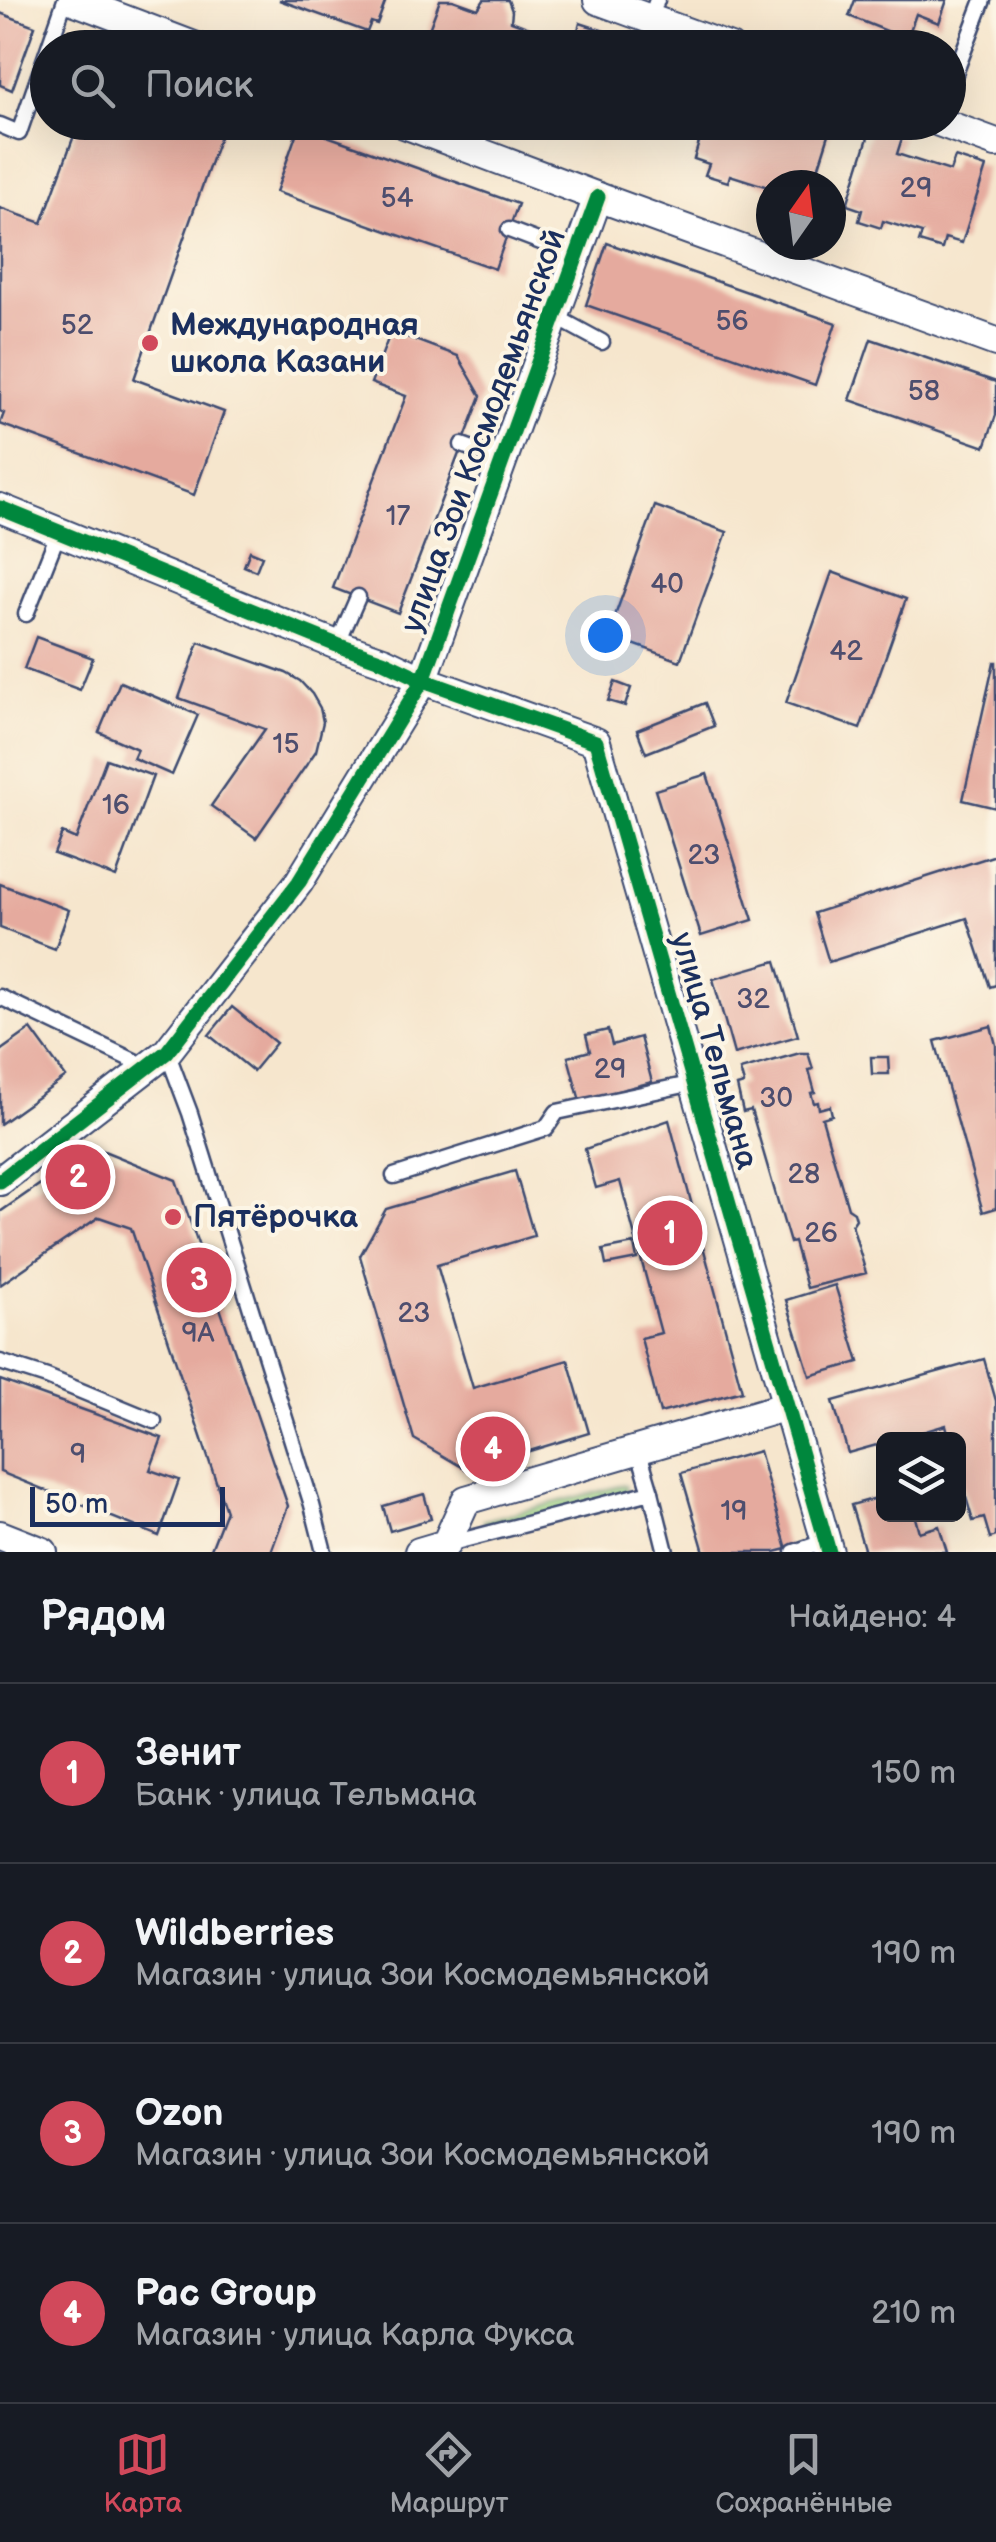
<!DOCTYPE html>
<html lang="ru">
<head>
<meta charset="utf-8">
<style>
  :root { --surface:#171b24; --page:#20242c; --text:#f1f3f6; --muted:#9ea1a6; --line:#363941; --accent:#d1495b }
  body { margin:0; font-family:"Balsamiq Sans",sans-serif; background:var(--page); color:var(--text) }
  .controls { position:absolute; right:30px; bottom:30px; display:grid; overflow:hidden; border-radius:15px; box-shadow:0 10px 40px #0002 }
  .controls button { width:90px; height:90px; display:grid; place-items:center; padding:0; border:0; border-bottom:2px solid var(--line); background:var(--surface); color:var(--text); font:50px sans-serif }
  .compass { position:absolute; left:756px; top:170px; width:90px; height:90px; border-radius:50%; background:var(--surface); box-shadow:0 10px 40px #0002; rotate:14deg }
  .scale { position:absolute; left:30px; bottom:25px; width:195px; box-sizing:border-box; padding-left:10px; border:5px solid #1b2f5e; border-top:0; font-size:28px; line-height:35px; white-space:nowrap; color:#1b2f5e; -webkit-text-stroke:8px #fcf5e5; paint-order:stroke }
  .you { position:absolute; left:605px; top:635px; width:35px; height:35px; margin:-25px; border:8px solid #fff; border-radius:50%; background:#1a73e8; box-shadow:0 0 0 15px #1a73e833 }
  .badge { display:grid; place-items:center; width:65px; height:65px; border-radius:50%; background:var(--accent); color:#fff; font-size:32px; font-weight:700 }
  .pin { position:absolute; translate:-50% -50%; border:5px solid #fff; box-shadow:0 2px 10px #0006 }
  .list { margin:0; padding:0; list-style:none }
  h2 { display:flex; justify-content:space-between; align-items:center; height:130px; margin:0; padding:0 40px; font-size:42px }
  h2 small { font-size:32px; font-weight:400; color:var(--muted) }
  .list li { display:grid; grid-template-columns:65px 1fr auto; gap:30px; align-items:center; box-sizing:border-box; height:180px; padding:0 40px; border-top:2px solid var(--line) }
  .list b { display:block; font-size:38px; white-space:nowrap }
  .list p { margin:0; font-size:32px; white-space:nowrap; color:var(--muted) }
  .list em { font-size:32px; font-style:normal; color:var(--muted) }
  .icon { flex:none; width:55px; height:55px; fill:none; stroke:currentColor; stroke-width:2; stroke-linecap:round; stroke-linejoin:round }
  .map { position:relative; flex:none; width:996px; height:1552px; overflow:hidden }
  .search { position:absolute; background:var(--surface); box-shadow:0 10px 40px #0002; left:30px; right:30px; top:30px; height:110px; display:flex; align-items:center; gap:25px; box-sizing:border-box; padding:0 35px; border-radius:55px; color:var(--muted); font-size:38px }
  .sheet { height:850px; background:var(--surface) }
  nav { display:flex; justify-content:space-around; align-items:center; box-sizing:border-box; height:140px; border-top:2px solid var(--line); background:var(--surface); font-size:28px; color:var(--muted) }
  nav a { display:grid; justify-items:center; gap:5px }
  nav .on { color:var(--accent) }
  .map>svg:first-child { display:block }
  .green { fill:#a8dc8c; stroke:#628675; stroke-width:2.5 }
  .building { fill:#e5aa9e }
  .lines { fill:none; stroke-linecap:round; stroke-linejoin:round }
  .lane-casing { stroke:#3c4a6f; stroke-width:19 }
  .street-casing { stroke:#3c4a6f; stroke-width:32 }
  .lane { stroke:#fff; stroke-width:14 }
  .street { stroke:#fff; stroke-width:28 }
  .cycleway-casing { stroke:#fcf5e5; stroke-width:21 }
  .cycleway { stroke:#00873e; stroke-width:15 }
  .poi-dot { fill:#d1495b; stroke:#fcf5e5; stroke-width:4 }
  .labels { text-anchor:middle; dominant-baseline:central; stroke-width:8; stroke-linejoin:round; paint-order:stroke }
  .number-label { font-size:28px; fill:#4e4e6e }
  .poi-label { font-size:32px; font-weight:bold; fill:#1b2f5e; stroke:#fcf5e5; text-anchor:start }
  .street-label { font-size:32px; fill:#1b2f5e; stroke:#fcf5e5 }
</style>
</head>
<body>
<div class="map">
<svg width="996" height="1552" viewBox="0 0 996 1552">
  <rect width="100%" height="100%" fill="#fcf5e5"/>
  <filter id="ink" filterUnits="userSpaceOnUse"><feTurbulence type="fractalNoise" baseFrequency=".01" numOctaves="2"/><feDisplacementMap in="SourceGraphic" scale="20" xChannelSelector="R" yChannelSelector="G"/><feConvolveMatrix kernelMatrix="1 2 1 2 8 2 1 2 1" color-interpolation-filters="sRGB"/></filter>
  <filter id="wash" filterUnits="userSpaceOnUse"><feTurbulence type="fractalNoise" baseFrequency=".0048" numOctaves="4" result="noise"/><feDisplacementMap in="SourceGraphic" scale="40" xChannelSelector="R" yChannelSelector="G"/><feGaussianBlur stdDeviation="2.25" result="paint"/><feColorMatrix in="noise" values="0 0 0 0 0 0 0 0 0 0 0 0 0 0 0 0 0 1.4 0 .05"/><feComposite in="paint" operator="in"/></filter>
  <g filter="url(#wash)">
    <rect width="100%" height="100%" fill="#f6e6cd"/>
    <!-- green -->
    <path class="green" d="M 625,1485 L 628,1494 L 487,1530 L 484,1521 Z"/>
    <g id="blocks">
      <!-- building -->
      <g class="building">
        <path d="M 279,0 L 386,0 L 377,24 L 371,22 L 367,32 Z"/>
        <path d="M 440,0 L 453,0 L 478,9 L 484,0 L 508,0 L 512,11 L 511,21 L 548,35 L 543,48 L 422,48 Z"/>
        <path d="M 855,0 L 947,0 L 939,23 L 916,14 L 907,39 L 849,16 Z"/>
        <path d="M 0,13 L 35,26 L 12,90 L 0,85 Z"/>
        <path d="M 580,23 L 611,33 L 606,48 L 573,48 Z"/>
        <path d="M 79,122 L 225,122 L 134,379 L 224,412 L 194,495 L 0,424 L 4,413 L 0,411 L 0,208 L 42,223 Z"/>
        <path d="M 632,122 L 676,122 L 673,131 L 656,126 L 653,137 L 630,130 Z"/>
        <path d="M 705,122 L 758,122 L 794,134 L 797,122 L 813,122 L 831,128 L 813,185 L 771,185 L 771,198 L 766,196 L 768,187 L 730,175 L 728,182 L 705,175 L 709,164 L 694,159 Z"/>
        <path d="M 299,126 L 518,204 L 495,269 L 276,192 Z"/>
        <path d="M 871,128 L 902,138 L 897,154 L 950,171 L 955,157 L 986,167 L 962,243 L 945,238 L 942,249 L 919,242 L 922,233 L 883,221 L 881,228 L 859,221 L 862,210 L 847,205 Z"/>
        <path d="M 607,243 L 836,323 L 815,385 L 586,305 Z"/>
        <path d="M 391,331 L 458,356 L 481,396 L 398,613 L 333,588 L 406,396 L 371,383 Z"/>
        <path d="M 871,339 L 996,382 L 996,415 L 985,447 L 850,400 Z"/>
        <path d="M 655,506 L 727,532 L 680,661 L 608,635 Z"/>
        <path d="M 250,551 L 262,556 L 256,571 L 244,566 Z"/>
        <path d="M 832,572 L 906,599 L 860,729 L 786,703 Z"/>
        <path d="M 36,637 L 93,658 L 80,690 L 24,669 Z"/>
        <path d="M 199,642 L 286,673 L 300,681 L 312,694 L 320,708 L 323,722 L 316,751 L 256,838 L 211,806 L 265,729 L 179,698 Z"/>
        <path d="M 994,662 L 996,662 L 996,808 L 963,800 Z"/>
        <path d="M 120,682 L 198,715 L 172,775 L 133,758 L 137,749 L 99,732 Z"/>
        <path d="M 615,682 L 631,688 L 625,706 L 608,701 Z"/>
        <path d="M 705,703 L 714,726 L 646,753 L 637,730 Z"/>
        <path d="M 106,759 L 153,776 L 116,877 L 54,854 L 62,833 L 76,839 Z"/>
        <path d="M 707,774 L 753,920 L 701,936 L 655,790 Z"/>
        <path d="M 996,855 L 996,985 L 990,987 L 967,918 L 829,962 L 814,913 Z"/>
        <path d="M 0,884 L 69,910 L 55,949 L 0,928 Z"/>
        <path d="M 776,961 L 798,1036 L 734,1054 L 713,979 Z"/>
        <path d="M 232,1007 L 276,1043 L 253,1071 L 209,1035 Z"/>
        <path d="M 991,1026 L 996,1045 L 996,1208 L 983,1212 L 935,1041 Z"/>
        <path d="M 31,1029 L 66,1077 L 0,1124 L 0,1051 Z"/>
        <path d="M 608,1030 L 612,1045 L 640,1037 L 652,1082 L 580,1101 L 568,1057 L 590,1051 L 586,1035 Z"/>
        <path d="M 800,1053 L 808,1053 L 813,1069 L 809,1070 L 815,1092 L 811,1093 L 814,1103 L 818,1102 L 819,1109 L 830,1106 L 832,1115 L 822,1118 L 848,1208 L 854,1212 L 856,1219 L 852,1225 L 866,1273 L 807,1288 L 794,1242 L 790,1243 L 751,1110 L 743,1112 L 737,1086 L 744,1084 L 740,1070 Z"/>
        <path d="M 871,1057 L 888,1057 L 889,1074 L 872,1074 Z"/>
        <path d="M 669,1120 L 742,1391 L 660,1413 L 641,1338 L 661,1333 L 620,1181 L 596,1188 L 585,1149 Z"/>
        <path d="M 94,1147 L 176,1180 L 288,1506 L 271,1552 L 210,1552 L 226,1511 L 131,1228 L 99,1217 L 0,1285 L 0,1212 Z"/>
        <path d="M 515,1171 L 534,1236 L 437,1265 L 473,1388 L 568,1360 L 589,1433 L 467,1470 L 414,1439 L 360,1256 L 386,1209 Z"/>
        <path d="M 634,1244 L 637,1259 L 606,1265 L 603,1250 Z"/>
        <path d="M 835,1285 L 859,1362 L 810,1376 L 786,1300 Z"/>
        <path d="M 984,1359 L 996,1401 L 996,1536 L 990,1538 L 984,1518 L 973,1521 L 958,1470 L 958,1440 L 950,1440 L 946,1425 L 895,1440 L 884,1440 L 884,1443 L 848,1453 L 833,1401 Z"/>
        <path d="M 0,1380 L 162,1438 L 150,1470 L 179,1480 L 159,1536 L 0,1472 Z"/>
        <path d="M 759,1451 L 787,1549 L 775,1552 L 704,1552 L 681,1473 Z"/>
        <path d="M 424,1494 L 431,1519 L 390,1531 L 383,1506 Z"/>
        <path d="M 884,1496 L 884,1514 L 914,1514 L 919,1532 L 939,1526 L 947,1552 L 865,1552 L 851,1505 Z"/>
      </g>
    </g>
  </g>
  <g filter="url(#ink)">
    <use href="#blocks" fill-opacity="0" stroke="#3c4a6f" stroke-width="2.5"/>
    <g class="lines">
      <defs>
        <g id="lane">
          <path d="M 650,19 L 657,0"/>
          <path d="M 948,92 L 983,0"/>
          <path d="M 0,125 L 19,133 L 65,0"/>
          <path d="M 509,230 L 577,256"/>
          <path d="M 554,316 L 602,342"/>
          <path d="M 462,445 L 503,460"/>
          <path d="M 26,614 L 59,531"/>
          <path d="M 337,645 L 358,597"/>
          <path d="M 0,997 L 147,1067"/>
          <path d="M 167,1052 L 190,1113 L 312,1505 L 324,1552"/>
          <path d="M 394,1176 L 546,1128 L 557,1112 L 694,1083"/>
          <path d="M 0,1362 L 47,1377 L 154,1421"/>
          <path d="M 651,1492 L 666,1552"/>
          <path d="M 448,1544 L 651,1492 L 638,1449"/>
          <path d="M 794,1552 L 826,1541"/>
        </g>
        <g id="street">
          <path d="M 73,0 L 199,48"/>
          <path d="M 598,0 L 730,48"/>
          <path d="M 399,122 L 598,197 L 996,342"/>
          <path d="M 939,122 L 996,143"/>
          <path d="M 0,508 L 337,645 L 383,661 L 423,680 L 596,742 L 829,1552"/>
          <path d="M 0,1181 L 167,1052 L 299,882 L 423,680 L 598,197"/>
          <path d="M 0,1535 L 43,1552"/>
          <path d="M 419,1552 L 446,1544 L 466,1500 L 787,1406"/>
        </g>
      </defs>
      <!-- lane casing -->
      <use href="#lane" class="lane-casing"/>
      <!-- street casing -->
      <use href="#street" class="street-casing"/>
      <!-- lane -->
      <use href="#lane" class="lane"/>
      <!-- street -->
      <use href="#street" class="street"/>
      <defs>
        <g id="cycleway">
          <path d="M 0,508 L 337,645 L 383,661 L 423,680 L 596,742 L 829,1552"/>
          <path d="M 0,1181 L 167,1052 L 299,882 L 423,680 L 598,197"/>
        </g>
      </defs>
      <!-- cycleway casing -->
      <use href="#cycleway" class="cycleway-casing"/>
      <!-- cycleway -->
      <use href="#cycleway" class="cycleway"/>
    </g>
  </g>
  <!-- markers -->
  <g class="poi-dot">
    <circle cx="150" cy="343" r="10"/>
    <circle cx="173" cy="1217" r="10"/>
  </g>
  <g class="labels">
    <!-- number labels -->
    <g class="number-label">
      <text x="916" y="188">29</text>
      <text x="397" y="198">54</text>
      <text x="732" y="321">56</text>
      <text x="77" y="325">52</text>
      <text x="924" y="391">58</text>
      <text x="398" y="516">17</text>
      <text x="667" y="584">40</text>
      <text x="846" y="651">42</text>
      <text x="286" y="744">15</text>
      <text x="116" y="805">16</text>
      <text x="704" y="855">23</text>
      <text x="753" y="999">32</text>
      <text x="610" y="1069">29</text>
      <text x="776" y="1098">30</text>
      <text x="804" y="1174">28</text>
      <text x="821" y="1233">26</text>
      <text x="414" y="1313">23</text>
      <text x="198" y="1333">9А</text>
      <text x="78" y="1454">9</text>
      <text x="734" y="1511">19</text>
    </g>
    <!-- poi labels -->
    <g class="poi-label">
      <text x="170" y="325">Международная<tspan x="170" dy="37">школа Казани</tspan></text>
      <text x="193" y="1217">Пятёрочка</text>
    </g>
    <!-- street labels -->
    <g class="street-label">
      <text transform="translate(484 431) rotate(-70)">улица Зои Космодемьянской</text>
      <text transform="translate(714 1051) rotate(74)">улица Тельмана</text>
    </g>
  </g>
</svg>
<div class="controls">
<button><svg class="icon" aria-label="layers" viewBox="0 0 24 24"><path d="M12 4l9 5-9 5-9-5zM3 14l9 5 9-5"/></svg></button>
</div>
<svg class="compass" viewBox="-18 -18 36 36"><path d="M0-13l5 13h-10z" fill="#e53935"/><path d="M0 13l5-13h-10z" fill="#9ea1a6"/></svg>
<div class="scale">50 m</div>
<div class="you"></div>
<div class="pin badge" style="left:670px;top:1233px">1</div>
<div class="pin badge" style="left:78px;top:1177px">2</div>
<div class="pin badge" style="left:199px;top:1280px">3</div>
<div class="pin badge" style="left:493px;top:1449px">4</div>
<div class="search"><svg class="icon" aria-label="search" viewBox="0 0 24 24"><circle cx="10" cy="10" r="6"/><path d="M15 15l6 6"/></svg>Поиск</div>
</div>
<section class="sheet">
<h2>Рядом<small>Найдено: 4</small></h2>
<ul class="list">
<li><span class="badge">1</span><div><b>Зенит</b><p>Банк · улица Тельмана</p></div><em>150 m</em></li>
<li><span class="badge">2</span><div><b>Wildberries</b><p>Магазин · улица Зои Космодемьянской</p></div><em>190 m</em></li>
<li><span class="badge">3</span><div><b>Ozon</b><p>Магазин · улица Зои Космодемьянской</p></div><em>190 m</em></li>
<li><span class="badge">4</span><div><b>Pac Group</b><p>Магазин · улица Карла Фукса</p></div><em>210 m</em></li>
</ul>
</section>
<nav>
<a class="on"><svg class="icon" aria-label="map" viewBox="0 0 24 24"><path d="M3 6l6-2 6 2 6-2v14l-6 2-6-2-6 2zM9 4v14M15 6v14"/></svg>Карта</a>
<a><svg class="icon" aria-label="directions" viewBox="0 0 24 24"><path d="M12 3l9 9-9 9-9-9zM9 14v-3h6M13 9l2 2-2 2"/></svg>Маршрут</a>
<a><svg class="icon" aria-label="saved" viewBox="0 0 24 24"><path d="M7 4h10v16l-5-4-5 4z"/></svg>Сохранённые</a>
</nav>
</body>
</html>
